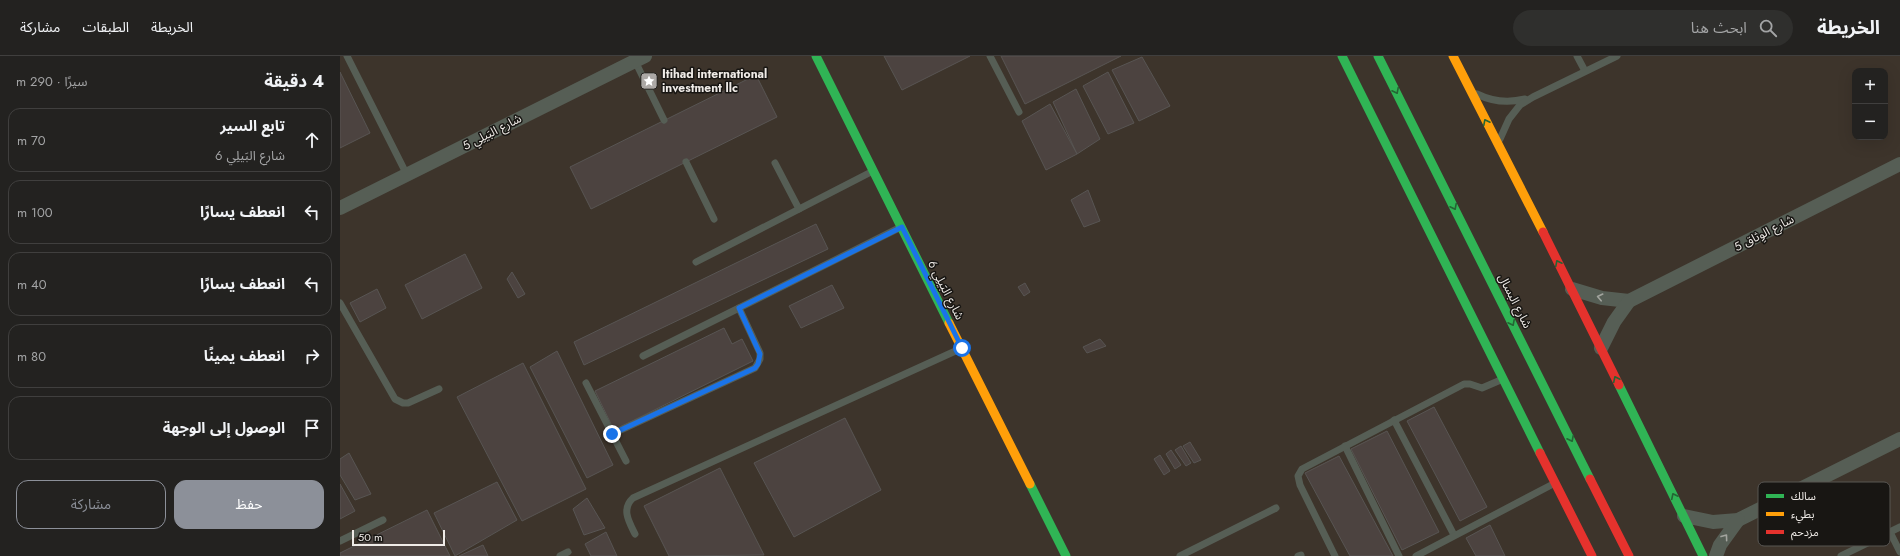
<!DOCTYPE html>
<html lang="ar">
<head>
<meta charset="utf-8">
<style>
  :root { --surface:#232220; --page:#2f2f2d; --text:#f1f3f6; --muted:#a3a4a5; --line:#403f3e; --accent:#8c9099 }
  body { margin:0; font-family:Jost,"Noto Sans Arabic",sans-serif; background:var(--page); color:var(--text); direction:rtl }
  .controls { position:absolute; right:12px; top:12px; display:grid; overflow:hidden; border-radius:8px; box-shadow:0 4px 16px #0002 }
  .controls button { width:36px; height:36px; display:grid; place-items:center; padding:0; border:0; border-bottom:1px solid var(--line); background:var(--surface); color:var(--text); font:20px sans-serif }
  .scale { position:absolute; left:12px; bottom:10px; width:93px; box-sizing:border-box; padding-left:4px; border:2px solid #efebe7; border-top:0; font-size:11px; line-height:14px; white-space:nowrap; color:#efebe7; -webkit-text-stroke:3px #181613; paint-order:stroke }
  .stop { position:absolute; width:12px; height:12px; margin:-9px; border:3px solid #1a73e8; border-radius:50%; background:#fff }
  .stop.end { background:#1a73e8; border-color:#fff; box-shadow:0 1px 4px #0008 }
  .list { margin:0; padding:0; list-style:none }
  h2 { display:flex; justify-content:space-between; align-items:center; height:52px; margin:0; padding:0 16px; font-size:17px }
  h2 small { font-size:13px; font-weight:400; color:var(--muted) }
  .list li { display:grid; grid-template-columns:26px 1fr auto; gap:12px; align-items:center; box-sizing:border-box; height:64px; margin:0 8px 8px; padding:0 8px; border:1px solid var(--line); border-radius:12px }
  .list b { display:block; font-size:15px; white-space:nowrap }
  .list p { margin:0; font-size:13px; white-space:nowrap; color:var(--muted) }
  .list em { font-size:13px; font-style:normal; color:var(--muted) }
  .actions { display:flex; gap:8px; padding:12px 16px }
  .actions a { flex:1; padding:9px 0; border:1px solid var(--accent); border-radius:12px; text-align:center; font-size:14px; color:var(--accent) }
  .actions .main { background:var(--accent); color:#fff }
  .icon { flex:none; width:22px; height:22px; fill:none; stroke:currentColor; stroke-width:2; stroke-linecap:round; stroke-linejoin:round }
  .map { position:relative; flex:none; width:1560px; height:500px; overflow:hidden; direction:ltr }
  header { display:flex; align-items:center; gap:24px; box-sizing:border-box; height:56px; padding:0 20px; background:var(--surface); border-bottom:1px solid var(--line) }
  header strong { font-size:19px }
  nav { display:flex; gap:22px; margin-inline-start:auto; font-size:14px }
  .search { width:280px; height:36px; background:var(--page); display:flex; align-items:center; gap:10px; box-sizing:border-box; padding:0 14px; border-radius:22px; color:var(--muted); font-size:15px }
  main { display:flex }
  aside { flex:1; background:var(--surface) }
  .map>svg:first-child { display:block }
  .built { fill:#3d342b; fill-rule:evenodd }
  .building { fill:#4c4340; stroke:#585553 }
  .lines { fill:none; stroke-linecap:round; stroke-linejoin:round }
  .lane { stroke:#565e55; stroke-width:7 }
  .street { stroke:#565e55; stroke-width:14 }
  .fast { stroke:#30b455; stroke-width:9 }
  .slow { stroke:#ff9f0a; stroke-width:9 }
  .jam { stroke:#e5322d; stroke-width:9 }
  .oneway { stroke:#246534 }
  .oneway2 { stroke:#a2a49e }
  .route { stroke:#1a73e8; stroke-width:5 }
  .labels { text-anchor:middle; dominant-baseline:central; stroke-width:3; stroke-linejoin:round; paint-order:stroke }
  .poi-label { font-size:12px; font-weight:bold; fill:#efebe7; stroke:#181613; text-anchor:start }
  .street-label { font-size:12px; fill:#efebe7; stroke:#181613 }
  .key { fill:#181613; stroke:#585653; stroke-width:1 }
  .key-label { font-size:11px; fill:#efebe7 }
</style>
</head>
<body>
<header>
<strong>الخريطة</strong>
<div class="search"><svg class="icon" aria-label="search" viewBox="0 0 24 24"><circle cx="10" cy="10" r="6"/><path d="M15 15l6 6"/></svg>ابحث هنا</div>
<nav><a>الخريطة</a><a>الطبقات</a><a>مشاركة</a></nav>
</header>
<main>
<div class="map">
<svg width="1560" height="500" viewBox="0 0 1560 500">
  <rect width="100%" height="100%" fill="#2f2d2a"/>
  <!-- built -->
  <path class="built" d="M 0,0 L 1560,0 L 1560,500 L 0,500 ZM 1515,15 L 1545,15 L 1545,81 L 1515,81 Z"/>
  <!-- building -->
  <g class="building">
    <path d="M 544,0 L 630,0 L 562,34 Z"/>
    <path d="M 661,0 L 781,0 L 685,48 Z"/>
    <path d="M 802,1 L 830,50 L 799,65 L 772,14 Z"/>
    <path d="M 0,16 L 30,77 L 0,92 Z"/>
    <path d="M 768,16 L 794,67 L 768,78 L 743,30 Z"/>
    <path d="M 416,19 L 437,61 L 251,153 L 230,111 Z"/>
    <path d="M 736,33 L 760,83 L 737,98 L 713,46 Z"/>
    <path d="M 710,48 L 737,98 L 706,114 L 682,65 Z"/>
    <path d="M 748,134 L 760,165 L 744,171 L 731,144 Z"/>
    <path d="M 476,168 L 488,193 L 244,309 L 234,286 Z"/>
    <path d="M 125,198 L 142,232 L 82,263 L 65,229 Z"/>
    <path d="M 172,216 L 185,238 L 178,242 L 167,223 Z"/>
    <path d="M 685,227 L 690,236 L 684,240 L 678,231 Z"/>
    <path d="M 492,229 L 504,252 L 461,272 L 449,250 Z"/>
    <path d="M 37,233 L 46,252 L 20,266 L 10,247 Z"/>
    <path d="M 384,272 L 392,288 L 402,283 L 413,305 L 274,374 L 255,335 Z"/>
    <path d="M 760,283 L 766,290 L 747,297 L 743,291 Z"/>
    <path d="M 217,295 L 273,409 L 247,422 L 190,311 Z"/>
    <path d="M 183,307 L 246,433 L 182,465 L 117,341 Z"/>
    <path d="M 1094,351 L 1147,451 L 1120,465 L 1067,365 Z"/>
    <path d="M 505,362 L 541,434 L 454,481 L 414,407 Z"/>
    <path d="M 1047,375 L 1099,476 L 1062,494 L 1011,393 Z"/>
    <path d="M 850,386 L 861,404 L 854,407 L 843,390 Z"/>
    <path d="M 841,390 L 851,407 L 846,410 L 835,394 Z"/>
    <path d="M 831,394 L 841,409 L 835,413 L 826,398 Z"/>
    <path d="M 9,397 L 31,438 L 15,444 L 0,419 L 0,403 Z"/>
    <path d="M 820,399 L 830,415 L 824,419 L 814,403 Z"/>
    <path d="M 999,400 L 1053,500 L 1010,500 L 965,417 Z"/>
    <path d="M 380,412 L 424,499 L 329,500 L 304,450 Z"/>
    <path d="M 157,426 L 177,464 L 115,500 L 94,457 Z"/>
    <path d="M 0,428 L 15,455 L 0,463 Z"/>
    <path d="M 247,442 L 265,472 L 244,479 L 233,453 Z"/>
    <path d="M 87,454 L 110,500 L 0,500 L 0,497 Z"/>
    <path d="M 1150,469 L 1165,500 L 1136,500 L 1126,482 Z"/>
    <path d="M 266,476 L 277,500 L 251,500 L 245,488 Z"/>
    <path d="M 143,489 L 148,500 L 119,500 Z"/>
  </g>
  <g class="lines">
    <!-- lane -->
    <g class="lane">
      <path d="M 7,0 L 67,119"/>
      <path d="M 650,0 L 679,56"/>
      <path d="M 1237,0 L 1245,15"/>
      <path d="M 295,5 L 324,64"/>
      <path d="M 1137,38 C 1153,46 1169,47 1185,43"/>
      <path d="M 1160,83 L 1169,63 L 1180,49 L 1193,41 L 1277,0"/>
      <path d="M 346,106 L 374,163"/>
      <path d="M 435,107 L 459,153"/>
      <path d="M 356,206 L 533,115"/>
      <path d="M 0,247 L 55,343 L 63,347 L 68,347 L 99,333"/>
      <path d="M 303,300 L 561,171"/>
      <path d="M 246,327 L 286,405"/>
      <path d="M 1054,364 L 1114,479"/>
      <path d="M 272,378 L 415,312 L 420,303 L 420,297 L 399,252"/>
      <path d="M 1005,390 L 1059,500"/>
      <path d="M 1550,476 L 1560,496"/>
      <path d="M 295,478 C 289,466 281,453 293,442 L 622,292"/>
      <path d="M 0,485 L 43,464"/>
      <path d="M 220,500 L 228,496"/>
      <path d="M 840,500 L 936,452"/>
      <path d="M 958,500 L 961,499"/>
      <path d="M 995,500 L 960,429 L 958,420 L 962,413 L 1124,328 L 1130,328 L 1142,332 L 1163,323"/>
      <path d="M 1076,500 L 1215,427"/>
      <path d="M 1501,500 L 1560,471"/>
    </g>
    <!-- street -->
    <g class="street">
      <path d="M 0,152 L 305,0"/>
      <path d="M 1232,233 L 1262,242 L 1289,245"/>
      <path d="M 1261,292 L 1274,266 L 1289,245 L 1560,108"/>
      <path d="M 1344,460 L 1373,466 L 1398,464 L 1560,383"/>
      <path d="M 1376,500 L 1380,489 L 1398,464"/>
    </g>
    <!-- fast -->
    <g class="fast">
      <path d="M 476,0 L 609,267"/>
      <path d="M 1002,0 L 1200,397"/>
      <path d="M 1038,0 L 1250,423"/>
      <path d="M 1279,329 L 1363,500"/>
      <path d="M 690,428 L 726,500"/>
    </g>
    <!-- slow -->
    <g class="slow">
      <path d="M 1113,0 L 1203,176"/>
      <path d="M 609,267 L 690,428"/>
    </g>
    <!-- jam -->
    <g class="jam">
      <path d="M 1203,176 L 1279,329"/>
      <path d="M 1200,397 L 1252,500"/>
      <path d="M 1250,423 L 1289,500"/>
    </g>
  </g>
  <!-- one-way arrows -->
  <defs><path id="oneway-chevron" d="M-2-3.5L2.5 0L-2 3.5" fill="none" stroke-width="1.6" stroke-linecap="round" stroke-linejoin="round"/></defs>
  <g class="oneway">
    <use href="#oneway-chevron" transform="translate(1056 35) rotate(63)"/>
    <use href="#oneway-chevron" transform="translate(1146 66) rotate(-117)"/>
    <use href="#oneway-chevron" transform="translate(1114 151) rotate(63)"/>
    <use href="#oneway-chevron" transform="translate(1218 207) rotate(-117)"/>
    <use href="#oneway-chevron" transform="translate(1172 267) rotate(63)"/>
    <use href="#oneway-chevron" transform="translate(1276 323) rotate(-116)"/>
    <use href="#oneway-chevron" transform="translate(1231 383) rotate(63)"/>
    <use href="#oneway-chevron" transform="translate(1334 440) rotate(-116)"/>
  </g>
  <g class="oneway2">
    <use href="#oneway-chevron" transform="translate(1260 241) rotate(-167)"/>
    <use href="#oneway-chevron" transform="translate(1385 481) rotate(-54)"/>
  </g>
  <g class="lines">
    <!-- route -->
    <path class="route" d="M 272,378 L 415,312 L 418,308 L 420,298 L 399,252 L 562,171 L 622,292"/>
  </g>
  <!-- icons -->
  <defs>
    <symbol id="sight-square" viewBox="-11 -11 22 22"><rect x="-9" y="-9" width="18" height="18" rx="4" fill="#aca8a5" stroke="#181613"/><path d="M0-6L1.8-2.2L6-1.7L2.9 1.2L3.7 5.4L0 3.3L-3.7 5.4L-2.9 1.2L-6-1.7L-1.8-2.2Z" fill="#fff"/></symbol>
  </defs>
  <g fill-rule="evenodd">
    <use href="#sight-square" x="299" y="15" width="20" height="20"/>
  </g>
  <g class="labels">
    <!-- poi labels -->
    <g class="poi-label">
      <text x="322" y="18">Itihad international<tspan x="322" dy="14">investment llc</tspan></text>
    </g>
    <!-- street labels -->
    <g class="street-label">
      <text transform="translate(152 76) rotate(-27)">شارع البَيلِي 5</text>
      <text transform="translate(1424 177) rotate(-27)">شارع الوِثاق 5</text>
      <text transform="translate(606 234) rotate(63)">شارع البَيلِي 6</text>
      <text transform="translate(1175 245) rotate(63)">شارع البسال</text>
    </g>
  </g>
  <!-- legend -->
  <rect x="1418" y="426" width="132" height="64" rx="6" class="key"/>
  <rect x="1426" y="438" width="18" height="4" fill="#30b455"/>
  <rect x="1426" y="456" width="18" height="4" fill="#ff9f0a"/>
  <rect x="1426" y="474" width="18" height="4" fill="#e5322d"/>
  <g class="key-label">
    <text x="1451" y="444">سالك</text>
    <text x="1451" y="462">بطيء</text>
    <text x="1451" y="480">مزدحم</text>
  </g>
</svg>
<div class="controls">
<button>+</button>
<button>−</button>
</div>
<div class="scale">50 m</div>
<div class="stop" style="left:622px;top:292px"></div>
<div class="stop end" style="left:272px;top:378px"></div>
</div>
<aside>
<h2>4 دقيقة<small>سيرًا · 290 m</small></h2>
<ul class="list">
<li><svg class="icon" aria-label="ahead" viewBox="0 0 24 24"><path d="M12 20V5M6 11l6-6 6 6"/></svg><div><b>تابع السير</b><p>شارع البَيلِي 6</p></div><em>70 m</em></li>
<li><svg class="icon" aria-label="left" viewBox="0 0 24 24"><path d="M17 20v-9H6M10 6l-5 5 5 5"/></svg><div><b>انعطف يسارًا</b></div><em>100 m</em></li>
<li><svg class="icon" aria-label="left" viewBox="0 0 24 24"><path d="M17 20v-9H6M10 6l-5 5 5 5"/></svg><div><b>انعطف يسارًا</b></div><em>40 m</em></li>
<li><svg class="icon" aria-label="right" viewBox="0 0 24 24"><path d="M7 20v-9h11M14 6l5 5-5 5"/></svg><div><b>انعطف يمينًا</b></div><em>80 m</em></li>
<li><svg class="icon" aria-label="arrive" viewBox="0 0 24 24"><path d="M6 21V4h12l-3 4 3 4H6"/></svg><div><b>الوصول إلى الوجهة</b></div></li>
</ul>
<div class="actions"><a class="main">حفظ</a><a>مشاركة</a></div>
</aside>
</main>
</body>
</html>
